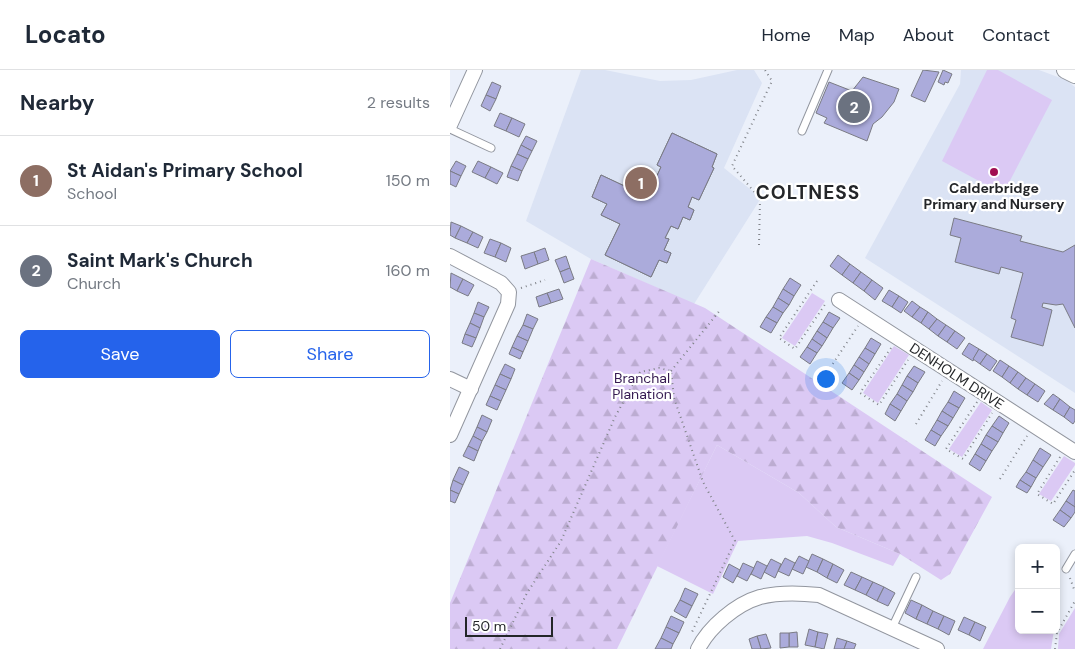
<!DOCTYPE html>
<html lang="en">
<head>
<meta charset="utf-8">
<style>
  :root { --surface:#fff; --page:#f6f6f7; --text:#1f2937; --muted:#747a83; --line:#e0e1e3; --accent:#2563eb }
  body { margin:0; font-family:"DM Sans",sans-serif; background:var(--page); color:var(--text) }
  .controls { position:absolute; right:15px; bottom:15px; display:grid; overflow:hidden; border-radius:8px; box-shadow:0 2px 8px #0003 }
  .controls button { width:45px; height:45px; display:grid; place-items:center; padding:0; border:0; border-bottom:1px solid var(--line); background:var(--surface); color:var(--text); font:25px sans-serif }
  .scale { position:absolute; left:15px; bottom:12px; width:88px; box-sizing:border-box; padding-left:5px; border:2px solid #242629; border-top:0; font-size:14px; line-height:18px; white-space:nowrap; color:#242629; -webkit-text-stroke:4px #fff; paint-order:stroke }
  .you { position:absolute; left:375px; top:308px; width:18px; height:18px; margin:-12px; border:4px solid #fff; border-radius:50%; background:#1a73e8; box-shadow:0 0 0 8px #1a73e833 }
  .badge { display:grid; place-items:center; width:32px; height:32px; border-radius:50%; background:var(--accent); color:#fff; font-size:16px; font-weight:700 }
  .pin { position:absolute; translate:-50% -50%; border:2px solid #fff; box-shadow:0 1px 5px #0006 }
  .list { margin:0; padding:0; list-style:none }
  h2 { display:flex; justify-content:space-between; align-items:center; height:65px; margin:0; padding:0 20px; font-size:21px }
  h2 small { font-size:16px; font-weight:400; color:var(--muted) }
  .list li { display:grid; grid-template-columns:32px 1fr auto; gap:15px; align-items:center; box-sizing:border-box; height:90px; padding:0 20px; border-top:1px solid var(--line) }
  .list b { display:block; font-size:19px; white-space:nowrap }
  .list p { margin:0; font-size:16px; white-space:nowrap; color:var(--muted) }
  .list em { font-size:16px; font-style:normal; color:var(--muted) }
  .actions { display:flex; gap:10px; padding:15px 20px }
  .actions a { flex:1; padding:11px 0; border:1px solid var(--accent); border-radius:8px; text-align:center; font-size:18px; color:var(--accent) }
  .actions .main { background:var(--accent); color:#fff }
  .map { position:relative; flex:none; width:625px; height:579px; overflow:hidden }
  header { display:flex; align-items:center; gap:30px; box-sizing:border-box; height:70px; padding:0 25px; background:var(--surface); border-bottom:1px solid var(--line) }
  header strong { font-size:24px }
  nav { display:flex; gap:28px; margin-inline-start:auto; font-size:18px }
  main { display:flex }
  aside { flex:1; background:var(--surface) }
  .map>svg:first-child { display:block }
  .built { fill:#dbe3f4 }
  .grass { fill:#dbc9f4 }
  .forest { fill:url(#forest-firs) }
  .building { fill:#ababdb; stroke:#7a7b84; fill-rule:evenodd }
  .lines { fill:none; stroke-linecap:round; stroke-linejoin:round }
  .service-casing { stroke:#92969f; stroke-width:9 }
  .minor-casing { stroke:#92969f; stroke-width:16 }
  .tertiary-casing { stroke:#92969f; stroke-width:18 }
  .path { stroke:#81848a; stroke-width:2; stroke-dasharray:1 4; stroke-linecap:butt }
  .service { stroke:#fff; stroke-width:7 }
  .minor { stroke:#fff; stroke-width:14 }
  .tertiary { stroke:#fff; stroke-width:16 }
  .poi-dot { fill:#a10e52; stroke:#fff; stroke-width:2 }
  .labels { text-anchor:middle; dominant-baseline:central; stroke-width:4.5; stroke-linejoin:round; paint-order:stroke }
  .poi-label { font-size:14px; font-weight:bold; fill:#242629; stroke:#fff }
  .street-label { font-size:14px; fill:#242629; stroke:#fff }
  .park-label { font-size:14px; fill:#351a51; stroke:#fff }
  .district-label { font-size:19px; font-weight:bold; letter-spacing:1px; fill:#242629; stroke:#fff }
</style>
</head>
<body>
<header>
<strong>Locato</strong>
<nav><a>Home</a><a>Map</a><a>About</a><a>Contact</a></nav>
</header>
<main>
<aside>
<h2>Nearby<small>2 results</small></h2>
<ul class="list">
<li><span class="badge" style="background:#8d6e63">1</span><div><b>St Aidan's Primary School</b><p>School</p></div><em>150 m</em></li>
<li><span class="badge" style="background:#6b7280">2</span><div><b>Saint Mark's Church</b><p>Church</p></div><em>160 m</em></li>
</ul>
<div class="actions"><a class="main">Save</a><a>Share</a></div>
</aside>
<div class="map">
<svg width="625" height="579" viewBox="0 0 625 579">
  <defs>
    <pattern id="forest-firs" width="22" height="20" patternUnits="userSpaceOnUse" patternTransform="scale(1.25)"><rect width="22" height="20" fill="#dbc9f4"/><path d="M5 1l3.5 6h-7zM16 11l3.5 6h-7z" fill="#bcacd1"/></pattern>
  </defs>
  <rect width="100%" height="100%" fill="#ebf0fa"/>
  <!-- built -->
  <g class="built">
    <path d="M 131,0 L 155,0 L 210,11 L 241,10 L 287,0 L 304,0 L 312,13 L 274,98 L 311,128 L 244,234 L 141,189 L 76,151 Z"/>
    <path d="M 511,0 L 589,0 L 616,10 L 625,17 L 625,323 L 415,188 L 510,14 Z"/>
  </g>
  <!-- grass -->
  <g class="grass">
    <path d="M 537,0 L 548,0 L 602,30 L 553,124 L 492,91 Z"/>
    <path d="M 362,223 L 375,231 L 345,276 L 332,268 Z"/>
    <path d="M 444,276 L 459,285 L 428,333 L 413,323 Z"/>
    <path d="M 531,332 L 542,340 L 512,387 L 499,379 Z"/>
    <path d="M 267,375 L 349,423 L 386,457 L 450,484 L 443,496 L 382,473 L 357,466 L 288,471 L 263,524 L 207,496 Z"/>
    <path d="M 614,386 L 625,393 L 625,395 L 601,431 L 589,424 Z"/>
    <path d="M 569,514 L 569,560 L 604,560 L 601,579 L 533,579 L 560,527 Z"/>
    <path d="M 625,538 L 625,579 L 608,579 L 609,564 Z"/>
  </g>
  <!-- forest -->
  <path class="forest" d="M 141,189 L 255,238 L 542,427 L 500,504 L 491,510 L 450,484 L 386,457 L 349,423 L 267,375 L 167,579 L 0,579 L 0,533 Z"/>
  <!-- building -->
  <g class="building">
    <path d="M 473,0 L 489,2 L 475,32 L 461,26 Z"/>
    <path d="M 493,0 L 502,4 L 498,13 L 495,12 L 494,15 L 488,12 Z"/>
    <path d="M 413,7 L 449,19 L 444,32 L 432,47 L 423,54 L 417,71 L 374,53 L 377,48 L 366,43 L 379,12 L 402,21 Z"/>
    <path d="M 42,12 L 51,16 L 46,29 L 36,25 Z"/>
    <path d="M 36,25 L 46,29 L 40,41 L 31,36 Z"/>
    <path d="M 50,43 L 62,48 L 56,61 L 44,56 Z"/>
    <path d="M 62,48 L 75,54 L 69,67 L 56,61 Z"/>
    <path d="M 222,63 L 267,84 L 262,97 L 264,98 L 249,130 L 242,127 L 238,137 L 244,140 L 240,150 L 233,147 L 228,159 L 221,156 L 215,168 L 219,169 L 214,180 L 221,183 L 217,193 L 209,190 L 201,207 L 155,185 L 170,154 L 151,145 L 157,134 L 142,127 L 151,105 L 185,121 L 193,104 L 205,110 L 211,97 L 207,95 ZM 225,89 L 236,94 L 225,117 L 214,112 Z"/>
    <path d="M 222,63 L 267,84 L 262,97 L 264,98 L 249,130 L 242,127 L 238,137 L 244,140 L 240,150 L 233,147 L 228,159 L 221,156 L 215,168 L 219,169 L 214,180 L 221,183 L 217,193 L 209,190 L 201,207 L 155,185 L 170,154 L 151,145 L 157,134 L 142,127 L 151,105 L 185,121 L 193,104 L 205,110 L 211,97 L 207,95 Z"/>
    <path d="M 76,66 L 87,71 L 82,81 L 71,75 Z"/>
    <path d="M 71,75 L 82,81 L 78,89 L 67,84 Z"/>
    <path d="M 67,84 L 78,89 L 72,101 L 61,96 Z"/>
    <path d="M 6,91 L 16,96 L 11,106 L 0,101 Z"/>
    <path d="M 28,91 L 41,97 L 35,108 L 22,102 Z"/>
    <path d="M 61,96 L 72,101 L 68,111 L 57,107 Z"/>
    <path d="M 41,97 L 53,103 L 47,114 L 35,108 Z"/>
    <path d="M 0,101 L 11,106 L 6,117 L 0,114 Z"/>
    <path d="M 504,148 L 572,166 L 570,171 L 613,182 L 625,175 L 625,258 L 613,234 L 606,235 L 593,233 L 592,237 L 602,240 L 593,276 L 561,267 L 566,250 L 561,248 L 573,203 L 551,197 L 549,204 L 505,192 L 511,168 L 500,165 Z"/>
    <path d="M 1,152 L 11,156 L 5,168 L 0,165 Z"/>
    <path d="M 11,156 L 23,162 L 17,173 L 5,168 Z"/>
    <path d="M 23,162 L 33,167 L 28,178 L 17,173 Z"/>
    <path d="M 40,169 L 51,173 L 45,187 L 34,183 Z"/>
    <path d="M 51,173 L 61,178 L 56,192 L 45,187 Z"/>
    <path d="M 95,178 L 99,190 L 88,194 L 84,182 Z"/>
    <path d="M 84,182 L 88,194 L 75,199 L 71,186 Z"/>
    <path d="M 388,185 L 400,194 L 392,205 L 380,196 Z"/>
    <path d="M 116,186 L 120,198 L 110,202 L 105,190 Z"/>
    <path d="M 400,194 L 411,202 L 403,213 L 392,205 Z"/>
    <path d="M 120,198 L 124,209 L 114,213 L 110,202 Z"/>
    <path d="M 411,202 L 422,210 L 414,221 L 403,213 Z"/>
    <path d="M 1,203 L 13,209 L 7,221 L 0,217 Z"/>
    <path d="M 340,208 L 351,215 L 344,226 L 333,219 Z"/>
    <path d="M 13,209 L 24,215 L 18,226 L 7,221 Z"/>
    <path d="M 422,210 L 433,218 L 425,230 L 414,221 Z"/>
    <path d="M 109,219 L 113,229 L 101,233 L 97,223 Z"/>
    <path d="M 333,219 L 344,226 L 339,235 L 328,228 Z"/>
    <path d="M 439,220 L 449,226 L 442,237 L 432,231 Z"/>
    <path d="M 97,223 L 101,233 L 89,237 L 86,227 Z"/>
    <path d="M 449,226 L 458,232 L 451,243 L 442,237 Z"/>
    <path d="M 328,228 L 339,235 L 333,243 L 323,237 Z"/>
    <path d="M 462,231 L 470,237 L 462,247 L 454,241 Z"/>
    <path d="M 28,232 L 39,237 L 34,247 L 24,243 Z"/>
    <path d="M 323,237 L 333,243 L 327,253 L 316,247 Z"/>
    <path d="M 470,237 L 478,242 L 471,253 L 462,247 Z"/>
    <path d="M 379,242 L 390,248 L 383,258 L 373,252 Z"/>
    <path d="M 478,242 L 487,249 L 479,259 L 471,253 Z"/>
    <path d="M 24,243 L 34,247 L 30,258 L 20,253 Z"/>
    <path d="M 77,244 L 88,249 L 83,259 L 73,255 Z"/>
    <path d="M 316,247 L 327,253 L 321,263 L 310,257 Z"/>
    <path d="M 487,249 L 496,255 L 488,266 L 479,259 Z"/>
    <path d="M 373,252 L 383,258 L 377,268 L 367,261 Z"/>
    <path d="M 20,253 L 30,258 L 26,268 L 15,264 Z"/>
    <path d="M 73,255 L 83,259 L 78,271 L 67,266 Z"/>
    <path d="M 496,255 L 505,261 L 497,272 L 488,266 Z"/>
    <path d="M 367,261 L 377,268 L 372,276 L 362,269 Z"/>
    <path d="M 505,261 L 515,268 L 507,279 L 497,272 Z"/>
    <path d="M 15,264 L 26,268 L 22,277 L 12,273 Z"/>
    <path d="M 67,266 L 78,271 L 73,282 L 62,277 Z"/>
    <path d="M 421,268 L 431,274 L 425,284 L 415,278 Z"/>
    <path d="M 362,269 L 372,276 L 367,283 L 357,277 Z"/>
    <path d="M 519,273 L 529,279 L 523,291 L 512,284 Z"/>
    <path d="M 62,277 L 73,282 L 70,289 L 59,284 Z"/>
    <path d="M 357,277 L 367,283 L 360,294 L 350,287 Z"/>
    <path d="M 415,278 L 425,284 L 419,294 L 409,287 Z"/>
    <path d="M 529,279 L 537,284 L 530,294 L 523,289 Z"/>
    <path d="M 537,284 L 547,291 L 540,301 L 530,294 Z"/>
    <path d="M 409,287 L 419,294 L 414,302 L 404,295 Z"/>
    <path d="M 550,290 L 559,296 L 552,307 L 543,301 Z"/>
    <path d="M 55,294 L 65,299 L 61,309 L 50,304 Z"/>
    <path d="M 404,295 L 414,302 L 409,310 L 399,303 Z"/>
    <path d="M 464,296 L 475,302 L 468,313 L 457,306 Z"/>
    <path d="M 559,296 L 568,302 L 560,313 L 552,307 Z"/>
    <path d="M 568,302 L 576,308 L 568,319 L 560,313 Z"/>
    <path d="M 399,303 L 409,310 L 402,320 L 392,313 Z"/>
    <path d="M 50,304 L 61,309 L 56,320 L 45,315 Z"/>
    <path d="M 457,306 L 468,313 L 463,322 L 452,315 Z"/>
    <path d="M 576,308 L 585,314 L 577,325 L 568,319 Z"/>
    <path d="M 585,314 L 595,321 L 588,332 L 577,325 Z"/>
    <path d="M 45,315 L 56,320 L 51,331 L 40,326 Z"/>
    <path d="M 452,315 L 463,322 L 457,331 L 447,324 Z"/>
    <path d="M 504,321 L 515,328 L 509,338 L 498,332 Z"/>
    <path d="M 447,324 L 457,331 L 451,341 L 440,334 Z"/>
    <path d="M 603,324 L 610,329 L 603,340 L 594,334 Z"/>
    <path d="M 40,326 L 51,331 L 47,340 L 36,335 Z"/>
    <path d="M 610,329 L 620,337 L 614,347 L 603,340 Z"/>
    <path d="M 498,332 L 509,338 L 503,348 L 492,341 Z"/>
    <path d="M 440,334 L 451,341 L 445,351 L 435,344 Z"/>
    <path d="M 620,337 L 625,340 L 625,351 L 623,354 L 614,347 Z"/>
    <path d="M 492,341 L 503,348 L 498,356 L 487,350 Z"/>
    <path d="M 32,345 L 42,350 L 37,362 L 27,357 Z"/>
    <path d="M 549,346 L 559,353 L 553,363 L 542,356 Z"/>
    <path d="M 487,350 L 498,356 L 491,366 L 481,360 Z"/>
    <path d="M 542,356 L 553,363 L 548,372 L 536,365 Z"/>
    <path d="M 27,357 L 37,362 L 32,371 L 23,366 Z"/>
    <path d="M 481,360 L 491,366 L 485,376 L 475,370 Z"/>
    <path d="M 536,365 L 548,372 L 542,381 L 531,374 Z"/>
    <path d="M 23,366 L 32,371 L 28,381 L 18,376 Z"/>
    <path d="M 531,374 L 542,381 L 536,391 L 525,384 Z"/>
    <path d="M 18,376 L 28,381 L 24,391 L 13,386 Z"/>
    <path d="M 590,378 L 601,385 L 593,397 L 583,390 Z"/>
    <path d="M 525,384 L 536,391 L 530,401 L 519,394 Z"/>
    <path d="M 583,390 L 593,397 L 586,408 L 576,402 Z"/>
    <path d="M 9,397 L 19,402 L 13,415 L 3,410 Z"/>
    <path d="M 576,402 L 586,408 L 581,417 L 570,410 Z"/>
    <path d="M 3,410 L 13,415 L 9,424 L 0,420 Z"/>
    <path d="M 570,410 L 581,417 L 577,423 L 566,417 Z"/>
    <path d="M 0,420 L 9,424 L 5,433 L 0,431 Z"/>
    <path d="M 623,420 L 625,421 L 625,437 L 616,431 Z"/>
    <path d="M 616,431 L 625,437 L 625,442 L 621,448 L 610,440 Z"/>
    <path d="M 610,440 L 621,448 L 614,457 L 603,450 Z"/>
    <path d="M 362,484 L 373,489 L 367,502 L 356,497 Z"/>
    <path d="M 349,486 L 359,491 L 353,504 L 342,499 Z"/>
    <path d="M 335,488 L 345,493 L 339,506 L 328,501 Z"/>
    <path d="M 321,489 L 331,494 L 325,508 L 314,502 Z"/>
    <path d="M 373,489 L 383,494 L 377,508 L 367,502 Z"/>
    <path d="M 307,491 L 317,496 L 311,509 L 301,504 Z"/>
    <path d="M 293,493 L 304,498 L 297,511 L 287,506 Z"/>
    <path d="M 279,494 L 290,500 L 283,513 L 273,507 Z"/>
    <path d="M 383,494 L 394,500 L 387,513 L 377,508 Z"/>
    <path d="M 401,502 L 412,507 L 405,520 L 394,515 Z"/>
    <path d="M 412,507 L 423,512 L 416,525 L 405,520 Z"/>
    <path d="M 423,512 L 434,517 L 427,531 L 416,525 Z"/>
    <path d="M 434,517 L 445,523 L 438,536 L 427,531 Z"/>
    <path d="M 235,518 L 248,524 L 242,536 L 230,530 Z"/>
    <path d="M 230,530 L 242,536 L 236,548 L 224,541 Z"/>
    <path d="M 461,530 L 472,535 L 466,549 L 455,543 Z"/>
    <path d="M 472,535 L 483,541 L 477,554 L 466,549 Z"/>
    <path d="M 483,541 L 494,546 L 488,559 L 477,554 Z"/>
    <path d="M 221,546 L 234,552 L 229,563 L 216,557 Z"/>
    <path d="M 494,546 L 505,551 L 499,565 L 488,559 Z"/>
    <path d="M 514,547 L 525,552 L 519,565 L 508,560 Z"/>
    <path d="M 525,552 L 536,557 L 530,571 L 519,565 Z"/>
    <path d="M 216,557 L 229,563 L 223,574 L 211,568 Z"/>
    <path d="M 359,559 L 368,562 L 365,577 L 355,575 Z"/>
    <path d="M 347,562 L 348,577 L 339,577 L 339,563 Z"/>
    <path d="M 368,562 L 378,564 L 374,579 L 365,577 Z"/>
    <path d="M 330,563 L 339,563 L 339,577 L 330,578 Z"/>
    <path d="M 316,564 L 321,578 L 311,579 L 307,566 Z"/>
    <path d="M 307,566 L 311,579 L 302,579 L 299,569 Z"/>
    <path d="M 211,568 L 223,574 L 221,579 L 205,579 Z"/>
    <path d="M 387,568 L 397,571 L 394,579 L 384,579 Z"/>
    <path d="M 397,571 L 406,574 L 404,579 L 394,579 Z"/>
  </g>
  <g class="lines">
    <defs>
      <g id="service">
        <path d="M 0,59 L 41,78"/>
        <path d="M 352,61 L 378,0"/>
        <path d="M 616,499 L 625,484"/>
        <path d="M 442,558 L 466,507"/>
      </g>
      <g id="minor">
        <path d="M 0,55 L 25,0"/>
        <path d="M 0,186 L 51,213 L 59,222 L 58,234 L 0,365"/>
        <path d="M 389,230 L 625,382"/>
        <path d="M 0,309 L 21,319"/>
        <path d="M 248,579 C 259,557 286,534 310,527 C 329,522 351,523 369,525 L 487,579"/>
      </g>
      <path id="tertiary" d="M 615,0 L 625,5"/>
    </defs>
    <!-- service casing -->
    <use href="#service" class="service-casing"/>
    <!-- minor casing -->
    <use href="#minor" class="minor-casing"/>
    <!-- tertiary casing -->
    <use href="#tertiary" class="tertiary-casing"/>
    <!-- path -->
    <g class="path">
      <path d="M 309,175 L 310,130 L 307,125 L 282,96 L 322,11 L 315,0"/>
      <path d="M 367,211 L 329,268 L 345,279 L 376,233"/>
      <path d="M 71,218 L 95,210"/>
      <path d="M 441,278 L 410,323 L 429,335 L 458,290"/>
      <path d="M 380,298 L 408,256"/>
      <path d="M 221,301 L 271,239"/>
      <path d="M 527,332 L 496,379 L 513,389 L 542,343"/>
      <path d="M 466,354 L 492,311"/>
      <path d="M 610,387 L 587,424 L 603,434 L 625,400"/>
      <path d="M 550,409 L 577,366"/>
      <path d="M 620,508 L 625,522"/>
      <path d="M 50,579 L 77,523 L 111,471 L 165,347 L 190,302 L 209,298 L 221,301 L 224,328 L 253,412 L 285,471 L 242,562"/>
      <path d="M 605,579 L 607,563 L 625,531"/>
    </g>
    <!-- service -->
    <use href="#service" class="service"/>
    <!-- minor -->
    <use href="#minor" class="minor"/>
    <!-- tertiary -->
    <use href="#tertiary" class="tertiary"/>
  </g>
  <!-- markers -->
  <circle class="poi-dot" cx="544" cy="102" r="5"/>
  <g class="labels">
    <!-- poi labels -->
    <g class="poi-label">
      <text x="544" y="118">Calderbridge<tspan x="544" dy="16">Primary and Nursery</tspan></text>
    </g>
    <!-- street labels -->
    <g class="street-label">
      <text transform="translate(507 306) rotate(33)">DENHOLM DRIVE</text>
    </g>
    <!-- park labels -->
    <g class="park-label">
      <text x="192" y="308">Branchal<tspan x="192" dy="16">Planation</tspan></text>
    </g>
    <!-- district labels -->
    <g class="district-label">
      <text x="358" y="122">COLTNESS</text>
    </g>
  </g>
</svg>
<div class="controls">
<button>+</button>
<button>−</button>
</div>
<div class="scale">50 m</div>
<div class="you"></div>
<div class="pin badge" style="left:191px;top:113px;background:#8d6e63">1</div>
<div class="pin badge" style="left:404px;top:37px;background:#6b7280">2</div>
</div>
</main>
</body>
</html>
